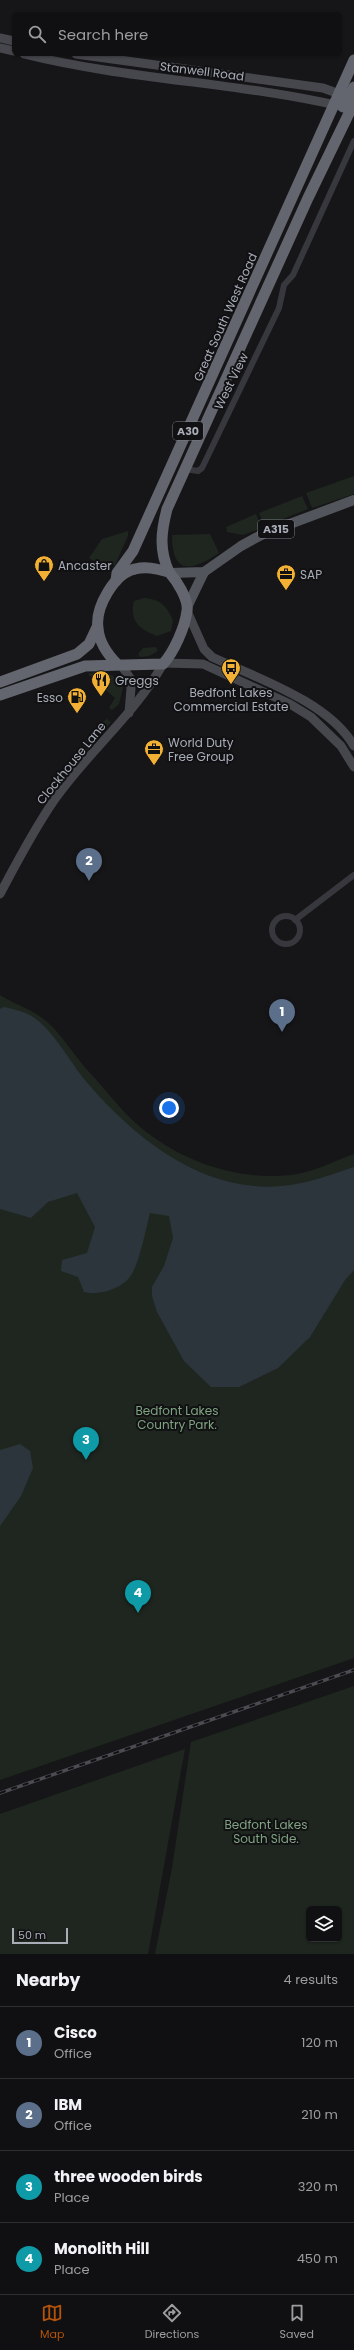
<!DOCTYPE html>
<html lang="en">
<head>
<meta charset="utf-8">
<style>
  :root { --surface:#101012; --page:#19191b; --text:#f1f3f6; --muted:#9c9d9f; --line:#303032; --accent:#b45309 }
  body { margin:0; font-family:Poppins,sans-serif; background:var(--page); color:var(--text) }
  .controls { position:absolute; right:12px; bottom:12px; display:grid; overflow:hidden; border-radius:6px; box-shadow:0 1px 3px #0004 }
  .controls button { width:36px; height:36px; display:grid; place-items:center; padding:0; border:0; border-bottom:1px solid var(--line); background:var(--surface); color:var(--text); font:20px sans-serif }
  .scale { position:absolute; left:12px; bottom:10px; width:56px; box-sizing:border-box; padding-left:4px; border:2px solid #a8adb8; border-top:0; font-size:11px; line-height:14px; white-space:nowrap; color:#a8adb8; -webkit-text-stroke:3px #111113; paint-order:stroke }
  .you { position:absolute; left:169px; top:1108px; width:14px; height:14px; margin:-10px; border:3px solid #fff; border-radius:50%; background:#1a73e8; box-shadow:0 0 0 6px #1a73e833 }
  .badge { display:grid; place-items:center; width:26px; height:26px; border-radius:50%; background:var(--accent); color:#fff; font-size:13px; font-weight:700 }
  .pin { position:absolute; translate:-50% -33px; filter:drop-shadow(0 1px 2px #0008) }
  .pin::after { content:''; position:absolute; top:21px; width:14px; height:12px; background:inherit; clip-path:polygon(0 0,100% 0,50% 100%) }
  .list { margin:0; padding:0; list-style:none }
  h2 { display:flex; justify-content:space-between; align-items:center; height:52px; margin:0; padding:0 16px; font-size:17px }
  h2 small { font-size:13px; font-weight:400; color:var(--muted) }
  .list li { display:grid; grid-template-columns:26px 1fr auto; gap:12px; align-items:center; box-sizing:border-box; height:72px; padding:0 16px; border-top:1px solid var(--line) }
  .list b { display:block; font-size:15px; white-space:nowrap }
  .list p { margin:0; font-size:13px; white-space:nowrap; color:var(--muted) }
  .list em { font-size:13px; font-style:normal; color:var(--muted) }
  .icon { flex:none; width:22px; height:22px; fill:none; stroke:currentColor; stroke-width:2; stroke-linecap:round; stroke-linejoin:round }
  .map { position:relative; flex:none; width:354px; height:1954px; overflow:hidden }
  .search { position:absolute; background:var(--surface); box-shadow:0 1px 3px #0004; left:12px; right:12px; top:12px; height:44px; display:flex; align-items:center; gap:10px; box-sizing:border-box; padding:0 14px; border-radius:6px; color:var(--muted); font-size:15px }
  .sheet { height:340px; background:var(--surface) }
  nav { display:flex; justify-content:space-around; align-items:center; box-sizing:border-box; height:56px; border-top:1px solid var(--line); background:var(--surface); font-size:11px; color:var(--muted) }
  nav a { display:grid; justify-items:center; gap:2px }
  nav .on { color:var(--accent) }
  .map>svg:first-child { display:block }
  .green { fill:#1e261f; fill-rule:evenodd }
  .water { fill:#2c353c }
  .lines { fill:none; stroke-linecap:round; stroke-linejoin:round }
  .street { stroke:#37383d; stroke-width:6 }
  .secondary { stroke:#45474d; stroke-width:9 }
  .primary { stroke:#53555c; stroke-width:10 }
  .highway { stroke:#63666e; stroke-width:11 }
  .rail-casing { stroke:#4a4c52; stroke-width:3.5 }
  .rail { stroke:#111113; stroke-width:2; stroke-dasharray:6; stroke-linecap:butt }
  .labels { text-anchor:middle; dominant-baseline:central; stroke-width:4; stroke-linejoin:round; paint-order:stroke }
  .shield { fill:#111113; stroke:#7b7e86; stroke-width:1 }
  .shield-label { font-size:11px; font-weight:bold; fill:#a8adb8 }
  .street-label { font-size:12px; fill:#a8adb8; stroke:#111113 }
  .poi-label { font-size:12px; fill:#a8adb8; stroke:#111113; text-anchor:start }
  .park-label { font-size:12px; fill:#7fa381; stroke:#111113 }
</style>
</head>
<body>
<div class="map">
<svg width="354" height="1954" viewBox="0 0 354 1954">
  <rect width="100%" height="100%" fill="#161618"/>
  <!-- green -->
  <g class="green">
    <path d="M 354,476 L 354,494 L 312,508 L 306,493 Z"/>
    <path d="M 302,496 L 308,509 L 265,526 L 259,513 Z"/>
    <path d="M 256,514 L 262,528 L 243,535 L 227,532 L 226,527 Z"/>
    <path d="M 128,531 L 128,536 L 115,565 L 105,568 L 89,558 L 102,539 Z"/>
    <path d="M 210,534 L 219,553 C 192,571 172,576 172,535 Z"/>
    <path d="M 144,598 C 160,599 167,606 173,621 L 171,631 L 157,636 C 140,630 129,621 134,601 Z"/>
    <path d="M 156,647 L 158,651 L 149,656 L 140,657 L 138,654 L 143,648 Z"/>
    <path d="M 97,671 C 110,673 117,676 123,688 L 119,704 L 112,710 L 109,708 L 115,698 L 88,674 Z"/>
    <path d="M 107,719 L 111,722 L 88,750 L 85,750 L 83,745 C 89,735 96,724 107,719 Z"/>
    <path d="M 0,995 C 14,1004 31,1009 45,1020 C 61,1033 75,1057 90,1073 C 106,1090 121,1111 139,1126 C 181,1162 242,1183 297,1174 C 316,1171 336,1160 354,1154 L 354,1658 L 0,1780 Z"/>
    <path d="M 354,1686 L 354,1954 L 155,1954 L 172,1868 L 191,1742 ZM 309,1909 L 339,1909 L 339,1939 L 309,1939 Z"/>
    <path d="M 185,1749 L 148,1954 L 0,1954 L 0,1814 Z"/>
  </g>
  <!-- water -->
  <g class="water">
    <path d="M 4,1007 C 12,1009 22,1011 30,1015 C 54,1029 71,1065 90,1086 C 138,1141 205,1193 281,1186 C 307,1184 330,1175 354,1167 L 354,1270 L 345,1280 L 310,1337 L 278,1368 L 239,1387 L 211,1387 L 184,1361 L 157,1312 L 152,1296 L 152,1287 L 164,1266 L 173,1238 L 169,1216 L 150,1213 C 146,1228 139,1267 129,1278 C 120,1289 98,1296 84,1292 L 78,1277 L 61,1271 L 62,1260 L 87,1253 L 95,1227 L 77,1193 L 48,1202 L 31,1218 L 0,1209 L 0,1009 Z"/>
    <path d="M 20,1444 L 30,1451 L 33,1468 L 21,1496 L 0,1526 L 0,1450 Z"/>
  </g>
  <g class="lines">
    <!-- street -->
    <g class="street">
      <path d="M 185,469 L 198,471 L 202,468 L 279,308 L 284,285 L 293,275 L 354,141"/>
      <circle cx="286" cy="930" r="14"/>
      <path d="M 295,920 L 354,875"/>
    </g>
    <!-- secondary -->
    <g class="secondary">
      <path d="M 0,38 L 14,41"/>
      <path d="M 0,48 L 14,51"/>
      <path d="M 24,54 C 128,80 236,82 340,106"/>
      <path d="M 76,54 L 323,88 L 345,96"/>
      <path d="M 187,611 L 204,649 L 212,657 C 257,678 329,702 354,746"/>
      <path d="M 164,663 L 203,664 L 290,704 L 311,717 L 341,746 L 354,767"/>
      <path d="M 121,665 L 130,678 L 131,688 L 129,713"/>
      <path d="M 0,894 C 17,862 34,829 55,799 C 88,752 134,715 163,664"/>
    </g>
    <!-- primary -->
    <g class="primary">
      <path d="M 171,573 L 204,572 L 241,546 L 263,534 L 354,500"/>
      <path d="M 187,607 L 204,572"/>
    </g>
    <!-- highway -->
    <g class="highway">
      <path d="M 343,107 L 354,87"/>
      <path d="M 169,572 C 159,550 161,532 167,509 L 308,198 L 354,103"/>
      <path d="M 116,581 L 117,573 L 133,551 L 354,60"/>
      <path d="M 0,682 L 77,654 L 89,644 L 97,627"/>
      <path d="M 0,695 L 85,666 L 163,664 C 174,652 185,627 187,611 C 189,599 176,580 169,572 C 157,569 147,566 135,569 C 114,573 95,608 98,628 C 99,643 108,655 118,665"/>
    </g>
    <defs>
      <path id="rail" d="M 0,1793 L 354,1670"/>
    </defs>
    <!-- rail casing -->
    <use href="#rail" class="rail-casing"/>
    <!-- rail -->
    <use href="#rail" class="rail"/>
  </g>
  <!-- icons -->
  <defs>
    <symbol id="shop-pin" viewBox="-11 -11 22 30"><path d="M0 17L-7.5 6A9.5 9.5 0 1 1 7.5 6Z" fill="#f2b134" stroke="#111113"/><path d="M-5-2.5h2.3a2.7 3.5 0 0 1 5.4 0H5L5.5 6h-11ZM-1.5-2.5h3a1.5 2.3 0 0 0-3 0Z" fill="#111"/></symbol>
    <symbol id="office-pin" viewBox="-11 -11 22 30"><path d="M0 17L-7.5 6A9.5 9.5 0 1 1 7.5 6Z" fill="#f2b134" stroke="#111113"/><path d="M-6-3h4V-5.5h4V-3h4V5H-6ZM-1-4.5V-3h2v-1.5ZM-6 0V1H6V0Z" fill="#111"/></symbol>
    <symbol id="bus-pin" viewBox="-11 -11 22 30"><path d="M0 17L-7.5 6A9.5 9.5 0 1 1 7.5 6Z" fill="#f2b134" stroke="#111113"/><path d="M-5-6H5V4H4V6H2V4H-2V6H-4V4H-5ZM-3.5-4V0h7V-4ZM-3.5 1.2v1.5H-2V1.2ZM2 1.2v1.5H3.5V1.2Z" fill="#111"/></symbol>
    <symbol id="restaurant-pin" viewBox="-11 -11 22 30"><path d="M0 17L-7.5 6A9.5 9.5 0 1 1 7.5 6Z" fill="#f2b134" stroke="#111113"/><path d="M-5-6h1v4h1v-4h1v4h1v-4h1v5L-1.5 .5V6h-2V.5L-5-1ZM5-6V6H3V1.5H1.5Q1.5-4 5-6Z" fill="#111"/></symbol>
    <symbol id="fuel-pin" viewBox="-11 -11 22 30"><path d="M0 17L-7.5 6A9.5 9.5 0 1 1 7.5 6Z" fill="#f2b134" stroke="#111113"/><path d="M-5.5-6h7V0h2V4h1.3V-2.5L3-4.5l.8-.8L6-3V5H2.5V1h-1V6h-7ZM-4.2-4.7v3.2H.2V-4.7Z" fill="#111"/></symbol>
  </defs>
  <g fill-rule="evenodd">
    <use href="#shop-pin" x="33" y="554" width="22" height="30"/>
    <use href="#office-pin" x="275" y="563" width="22" height="30"/>
    <use href="#bus-pin" x="220" y="657" width="22" height="30"/>
    <use href="#restaurant-pin" x="90" y="669" width="22" height="30"/>
    <use href="#fuel-pin" x="66" y="686" width="22" height="30"/>
    <use href="#office-pin" x="143" y="738" width="22" height="30"/>
  </g>
  <g class="labels">
    <!-- shield labels -->
    <g class="shield">
      <rect x="173" y="422" width="30" height="18" rx="3"/>
      <rect x="258" y="520" width="36" height="18" rx="3"/>
    </g>
    <g class="shield-label">
      <text x="188" y="431">A30</text>
      <text x="276" y="529">A315</text>
    </g>
    <!-- street labels -->
    <g class="street-label">
      <text transform="translate(202 71) rotate(7)">Stanwell Road</text>
      <text transform="translate(225 317) rotate(-66)">Great South West Road</text>
      <text transform="translate(231 381) rotate(-64)">West View</text>
      <text transform="translate(71 763) rotate(-51)">Clockhouse Lane</text>
    </g>
    <!-- poi labels -->
    <g class="poi-label">
      <text x="58" y="565">Ancaster</text>
      <text x="300" y="574">SAP</text>
      <text x="115" y="680">Greggs</text>
      <text x="231" y="692" text-anchor="middle">Bedfont Lakes<tspan x="231" dy="14">Commercial Estate</tspan></text>
      <text x="63" y="697" text-anchor="end">Esso</text>
      <text x="168" y="742">World Duty<tspan x="168" dy="14">Free Group</tspan></text>
    </g>
    <!-- park labels -->
    <g class="park-label">
      <text x="177" y="1410">Bedfont Lakes<tspan x="177" dy="14">Country Park.</tspan></text>
      <text x="266" y="1824">Bedfont Lakes<tspan x="266" dy="14">South Side.</tspan></text>
    </g>
  </g>
</svg>
<div class="controls">
<button><svg class="icon" aria-label="layers" viewBox="0 0 24 24"><path d="M12 4l9 5-9 5-9-5zM3 14l9 5 9-5"/></svg></button>
</div>
<div class="scale">50 m</div>
<div class="you"></div>
<div class="pin badge" style="left:282px;top:1032px;background:#5c6f8a">1</div>
<div class="pin badge" style="left:89px;top:881px;background:#5c6f8a">2</div>
<div class="pin badge" style="left:86px;top:1460px;background:#0f9aa8">3</div>
<div class="pin badge" style="left:138px;top:1613px;background:#0f9aa8">4</div>
<div class="search"><svg class="icon" aria-label="search" viewBox="0 0 24 24"><circle cx="10" cy="10" r="6"/><path d="M15 15l6 6"/></svg>Search here</div>
</div>
<section class="sheet">
<h2>Nearby<small>4 results</small></h2>
<ul class="list">
<li><span class="badge" style="background:#5c6f8a">1</span><div><b>Cisco</b><p>Office</p></div><em>120 m</em></li>
<li><span class="badge" style="background:#5c6f8a">2</span><div><b>IBM</b><p>Office</p></div><em>210 m</em></li>
<li><span class="badge" style="background:#0f9aa8">3</span><div><b>three wooden birds</b><p>Place</p></div><em>320 m</em></li>
<li><span class="badge" style="background:#0f9aa8">4</span><div><b>Monolith Hill</b><p>Place</p></div><em>450 m</em></li>
</ul>
</section>
<nav>
<a class="on"><svg class="icon" aria-label="map" viewBox="0 0 24 24"><path d="M3 6l6-2 6 2 6-2v14l-6 2-6-2-6 2zM9 4v14M15 6v14"/></svg>Map</a>
<a><svg class="icon" aria-label="directions" viewBox="0 0 24 24"><path d="M12 3l9 9-9 9-9-9zM9 14v-3h6M13 9l2 2-2 2"/></svg>Directions</a>
<a><svg class="icon" aria-label="saved" viewBox="0 0 24 24"><path d="M7 4h10v16l-5-4-5 4z"/></svg>Saved</a>
</nav>
</body>
</html>
